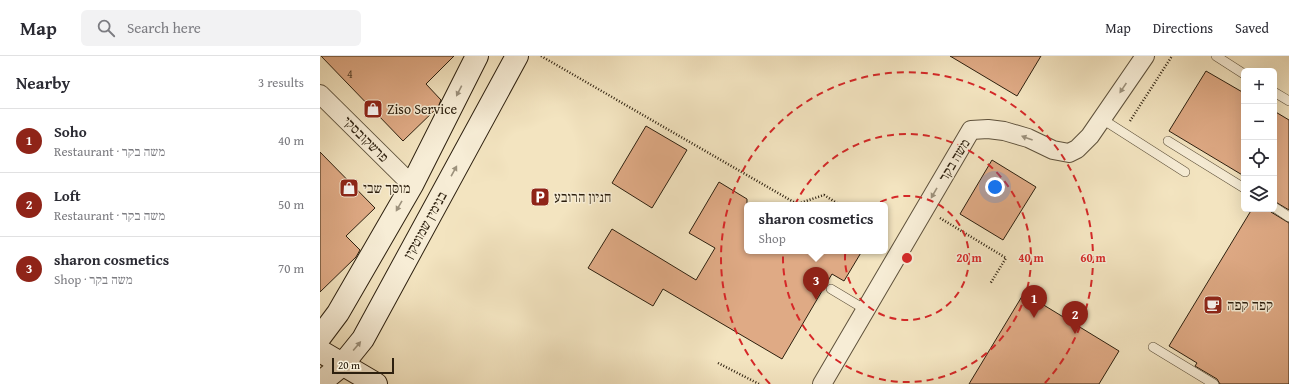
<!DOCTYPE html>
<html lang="en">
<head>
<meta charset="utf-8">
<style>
  :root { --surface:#fff; --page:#f2f2f3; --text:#2b2b33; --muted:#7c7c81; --line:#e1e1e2; --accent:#8f2418 }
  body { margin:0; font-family:"Gentium Book Plus","Frank Ruhl Libre",serif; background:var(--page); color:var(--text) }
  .controls { position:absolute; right:12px; top:12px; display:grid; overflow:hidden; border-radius:6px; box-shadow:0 4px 16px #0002 }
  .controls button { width:36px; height:36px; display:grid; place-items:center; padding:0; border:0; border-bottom:1px solid var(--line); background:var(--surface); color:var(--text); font:20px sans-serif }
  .scale { position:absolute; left:12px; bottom:10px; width:62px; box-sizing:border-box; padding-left:4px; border:2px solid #2d200f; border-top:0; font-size:11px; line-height:14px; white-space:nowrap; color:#2d200f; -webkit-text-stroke:3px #f7edd6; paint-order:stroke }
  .you { position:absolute; left:675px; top:131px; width:14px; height:14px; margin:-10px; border:3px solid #fff; border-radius:50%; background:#1a73e8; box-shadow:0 0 0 6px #1a73e833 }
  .badge { display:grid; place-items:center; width:26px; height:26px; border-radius:50%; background:var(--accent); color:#fff; font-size:13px; font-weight:700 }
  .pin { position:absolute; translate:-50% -33px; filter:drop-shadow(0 1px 2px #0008) }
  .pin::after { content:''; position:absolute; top:21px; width:14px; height:12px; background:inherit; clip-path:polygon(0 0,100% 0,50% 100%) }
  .popup { position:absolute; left:424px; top:146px; width:144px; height:52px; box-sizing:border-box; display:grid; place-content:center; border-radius:6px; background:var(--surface); filter:drop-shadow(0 1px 3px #0005); font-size:13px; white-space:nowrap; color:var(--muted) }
  .popup b { font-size:15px; color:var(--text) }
  .popup::after { content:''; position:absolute; left:50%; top:100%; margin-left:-8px; border:8px solid transparent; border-top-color:var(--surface) }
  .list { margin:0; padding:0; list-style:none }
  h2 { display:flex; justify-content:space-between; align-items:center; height:52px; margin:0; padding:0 16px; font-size:17px }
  h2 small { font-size:13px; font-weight:400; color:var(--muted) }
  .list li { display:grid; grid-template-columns:26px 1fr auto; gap:12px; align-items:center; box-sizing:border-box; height:64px; padding:0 16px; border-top:1px solid var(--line) }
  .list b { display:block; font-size:15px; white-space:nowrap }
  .list p { margin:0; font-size:13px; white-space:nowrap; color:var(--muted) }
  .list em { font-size:13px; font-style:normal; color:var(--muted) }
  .icon { flex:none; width:22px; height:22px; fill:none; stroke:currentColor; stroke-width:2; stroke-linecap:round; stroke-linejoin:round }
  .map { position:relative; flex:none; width:969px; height:328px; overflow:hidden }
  header { display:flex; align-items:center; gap:24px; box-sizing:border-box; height:56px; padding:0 20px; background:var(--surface); border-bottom:1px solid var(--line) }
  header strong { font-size:19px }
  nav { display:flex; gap:22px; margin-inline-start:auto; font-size:14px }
  .search { width:280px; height:36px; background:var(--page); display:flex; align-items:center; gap:10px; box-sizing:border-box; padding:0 14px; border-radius:6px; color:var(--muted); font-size:15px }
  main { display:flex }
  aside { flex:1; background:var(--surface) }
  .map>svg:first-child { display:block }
  .building { fill:#dfaa85; stroke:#2d200f }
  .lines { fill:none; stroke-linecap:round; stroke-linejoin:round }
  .lane-casing { stroke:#5e513b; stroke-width:10 }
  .street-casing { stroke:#5e513b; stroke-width:20 }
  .secondary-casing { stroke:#2d200f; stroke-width:24 }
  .path { stroke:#2d200f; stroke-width:2.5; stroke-dasharray:1 2; stroke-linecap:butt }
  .lane { stroke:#f7edd6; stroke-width:9 }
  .street { stroke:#f7edd6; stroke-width:18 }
  .secondary { stroke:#f7edd6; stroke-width:22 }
  .oneway { fill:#9c917c }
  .ring { fill:none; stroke:#d62828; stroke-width:2; stroke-dasharray:7 5 }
  .labels { text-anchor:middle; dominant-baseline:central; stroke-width:3; stroke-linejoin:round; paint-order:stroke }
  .number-label { font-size:12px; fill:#5a422c }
  .poi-label { font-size:14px; fill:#2d200f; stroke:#f7edd6; text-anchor:start }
  .street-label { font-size:14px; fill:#2d200f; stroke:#f7edd6 }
  .centre { fill:#d62828; stroke:#f7edd6; stroke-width:2 }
  .ring-label { font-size:12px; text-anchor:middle; font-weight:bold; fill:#d62828; stroke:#f7edd6; stroke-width:3; stroke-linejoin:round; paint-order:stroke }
</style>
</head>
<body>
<header>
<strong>Map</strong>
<div class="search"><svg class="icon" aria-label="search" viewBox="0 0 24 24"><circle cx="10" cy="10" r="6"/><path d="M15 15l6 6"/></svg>Search here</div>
<nav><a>Map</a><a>Directions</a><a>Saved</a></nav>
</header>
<main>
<aside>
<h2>Nearby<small>3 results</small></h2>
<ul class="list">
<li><span class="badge">1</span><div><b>Soho</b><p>Restaurant · משה בקר</p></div><em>40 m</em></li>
<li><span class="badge">2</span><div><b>Loft</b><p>Restaurant · משה בקר</p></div><em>50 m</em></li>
<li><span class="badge">3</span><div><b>sharon cosmetics</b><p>Shop · משה בקר</p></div><em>70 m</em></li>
</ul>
</aside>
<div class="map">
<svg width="969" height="328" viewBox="0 0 969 328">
  <rect width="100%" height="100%" fill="#f3e4c0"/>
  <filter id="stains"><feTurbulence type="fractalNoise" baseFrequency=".005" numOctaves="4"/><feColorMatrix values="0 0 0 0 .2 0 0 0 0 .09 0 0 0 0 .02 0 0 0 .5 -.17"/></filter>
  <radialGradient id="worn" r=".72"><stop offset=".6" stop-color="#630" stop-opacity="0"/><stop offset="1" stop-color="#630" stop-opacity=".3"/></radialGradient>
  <!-- building -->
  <g class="building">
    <path d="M 1,0 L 134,0 L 106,28 L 121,44 L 118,51 L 83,85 Z"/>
    <path d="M 630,0 L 721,0 L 697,40 Z"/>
    <path d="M 886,15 L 924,37 L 924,120 L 849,75 Z"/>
    <path d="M 954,55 L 969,64 L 969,154 L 954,145 Z"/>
    <path d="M 326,70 L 367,94 L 332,152 L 292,127 Z"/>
    <path d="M 0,96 L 55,152 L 26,180 L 40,194 L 36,201 L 0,236 Z"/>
    <path d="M 672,104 L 716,131 L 683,184 L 640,158 Z"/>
    <path d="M 399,126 L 427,143 L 427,195 L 542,195 L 524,225 L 512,218 L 462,303 L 343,233 L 333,250 L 268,212 L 292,173 L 376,224 L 395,192 L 369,177 Z"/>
    <path d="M 932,153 L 948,153 L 951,156 L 969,167 L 969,328 L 900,328 L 897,323 L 875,310 L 877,307 L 849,290 Z"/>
    <path d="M 704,237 L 799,295 L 779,328 L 649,328 Z"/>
  </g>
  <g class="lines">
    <defs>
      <g id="lane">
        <path d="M 896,0 L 924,18"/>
        <path d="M 954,36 L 969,45"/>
        <path d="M 782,63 L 865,116"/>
        <path d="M 848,85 L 924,132"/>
        <path d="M 954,151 L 969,161"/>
        <path d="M 511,233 L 546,254"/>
        <path d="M 833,291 L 894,328"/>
      </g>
      <g id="street">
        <path d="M 0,38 L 92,129"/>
        <path d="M 502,328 L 651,74 L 668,73 L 684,75 L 708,82 L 733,94 L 749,97 L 757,93 L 770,80 L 825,0"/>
      </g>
      <g id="secondary">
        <path d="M 0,281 L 18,257 L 92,129 L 157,0"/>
        <path d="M 0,295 L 56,328"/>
        <path d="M 0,327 L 22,309 L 43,283 L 197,0"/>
      </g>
    </defs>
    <!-- lane casing -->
    <use href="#lane" class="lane-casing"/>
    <!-- street casing -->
    <use href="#street" class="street-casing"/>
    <!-- secondary casing -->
    <use href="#secondary" class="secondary-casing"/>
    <!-- path -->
    <g class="path">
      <path d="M 221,0 L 477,148 L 504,139 L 520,149"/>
      <path d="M 810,65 L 852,0"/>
      <path d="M 620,162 L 686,202 L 670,228"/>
      <path d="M 398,307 L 439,328"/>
    </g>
    <!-- lane -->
    <use href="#lane" class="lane"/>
    <!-- street -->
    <use href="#street" class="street"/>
    <!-- secondary -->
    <use href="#secondary" class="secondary"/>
  </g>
  <!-- one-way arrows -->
  <defs><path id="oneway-solid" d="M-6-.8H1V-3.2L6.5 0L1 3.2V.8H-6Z"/></defs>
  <g class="oneway">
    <use href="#oneway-solid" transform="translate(803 32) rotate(124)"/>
    <use href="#oneway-solid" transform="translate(139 35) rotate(117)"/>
    <use href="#oneway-solid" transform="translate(707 82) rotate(-160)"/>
    <use href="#oneway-solid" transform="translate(134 115) rotate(-61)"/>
    <use href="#oneway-solid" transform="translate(614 137) rotate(120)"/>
    <use href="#oneway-solid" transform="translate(79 150) rotate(120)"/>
    <use href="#oneway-solid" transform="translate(37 290) rotate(-50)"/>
  </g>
  <!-- distance rings -->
  <g class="ring">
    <circle cx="587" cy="202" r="62"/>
    <circle cx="587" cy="202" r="124"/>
    <path d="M450 328A186 186 0 1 1 724 328"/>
  </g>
  <!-- icons -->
  <defs>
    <symbol id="shop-square" viewBox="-11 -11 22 22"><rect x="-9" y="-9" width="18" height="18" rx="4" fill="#8f2418" stroke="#f7edd6"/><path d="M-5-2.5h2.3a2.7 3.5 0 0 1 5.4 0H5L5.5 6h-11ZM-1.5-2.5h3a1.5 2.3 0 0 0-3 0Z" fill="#fff"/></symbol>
    <symbol id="parking-square" viewBox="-11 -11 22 22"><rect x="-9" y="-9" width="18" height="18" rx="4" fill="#8f2418" stroke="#f7edd6"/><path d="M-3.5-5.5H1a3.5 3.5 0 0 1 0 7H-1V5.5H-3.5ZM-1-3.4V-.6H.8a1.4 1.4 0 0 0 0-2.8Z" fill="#fff"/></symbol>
    <symbol id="cafe-square" viewBox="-11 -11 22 22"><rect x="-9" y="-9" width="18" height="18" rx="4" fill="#8f2418" stroke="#f7edd6"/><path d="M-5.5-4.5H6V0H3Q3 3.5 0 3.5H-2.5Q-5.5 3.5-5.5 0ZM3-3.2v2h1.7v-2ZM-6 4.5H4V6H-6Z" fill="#fff"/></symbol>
  </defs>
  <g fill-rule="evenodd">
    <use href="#shop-square" x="42" y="42" width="22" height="22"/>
    <use href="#shop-square" x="18" y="121" width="22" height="22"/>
    <use href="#parking-square" x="209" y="130" width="22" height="22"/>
    <use href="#cafe-square" x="882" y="238" width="22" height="22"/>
  </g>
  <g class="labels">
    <!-- number labels -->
    <g class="number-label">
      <text x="30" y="17">4</text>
    </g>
    <!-- poi labels -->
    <g class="poi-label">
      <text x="67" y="53">Ziso Service</text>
      <text x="43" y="132">מוסך שבי</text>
      <text x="234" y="141">חניון הרובע</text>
      <text x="907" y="249">קפה קפה</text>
    </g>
    <!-- street labels -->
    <g class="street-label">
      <text transform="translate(46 83) rotate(45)">פרשקובסקי</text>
      <text transform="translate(634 104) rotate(-59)">משה בקר</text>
      <text transform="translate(105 169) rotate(-61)">בנימין שמוטקין</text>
    </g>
  </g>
  <circle cx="587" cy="202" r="6" class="centre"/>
  <g class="ring-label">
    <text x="649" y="206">20 m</text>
    <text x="711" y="206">40 m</text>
    <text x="773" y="206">60 m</text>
  </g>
  <rect width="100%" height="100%" filter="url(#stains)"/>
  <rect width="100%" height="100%" fill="url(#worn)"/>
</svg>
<div class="controls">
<button>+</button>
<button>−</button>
<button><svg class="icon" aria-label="locate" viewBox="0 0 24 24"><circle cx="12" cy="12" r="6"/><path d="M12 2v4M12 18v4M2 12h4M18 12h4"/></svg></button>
<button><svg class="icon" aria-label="layers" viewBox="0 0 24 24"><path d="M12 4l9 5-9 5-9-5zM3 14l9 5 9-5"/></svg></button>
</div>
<div class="scale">20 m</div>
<div class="you"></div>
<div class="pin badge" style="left:714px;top:262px">1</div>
<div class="pin badge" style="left:755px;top:278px">2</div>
<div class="pin badge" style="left:496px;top:244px">3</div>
<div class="popup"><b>sharon cosmetics</b>Shop</div>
</div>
</main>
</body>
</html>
